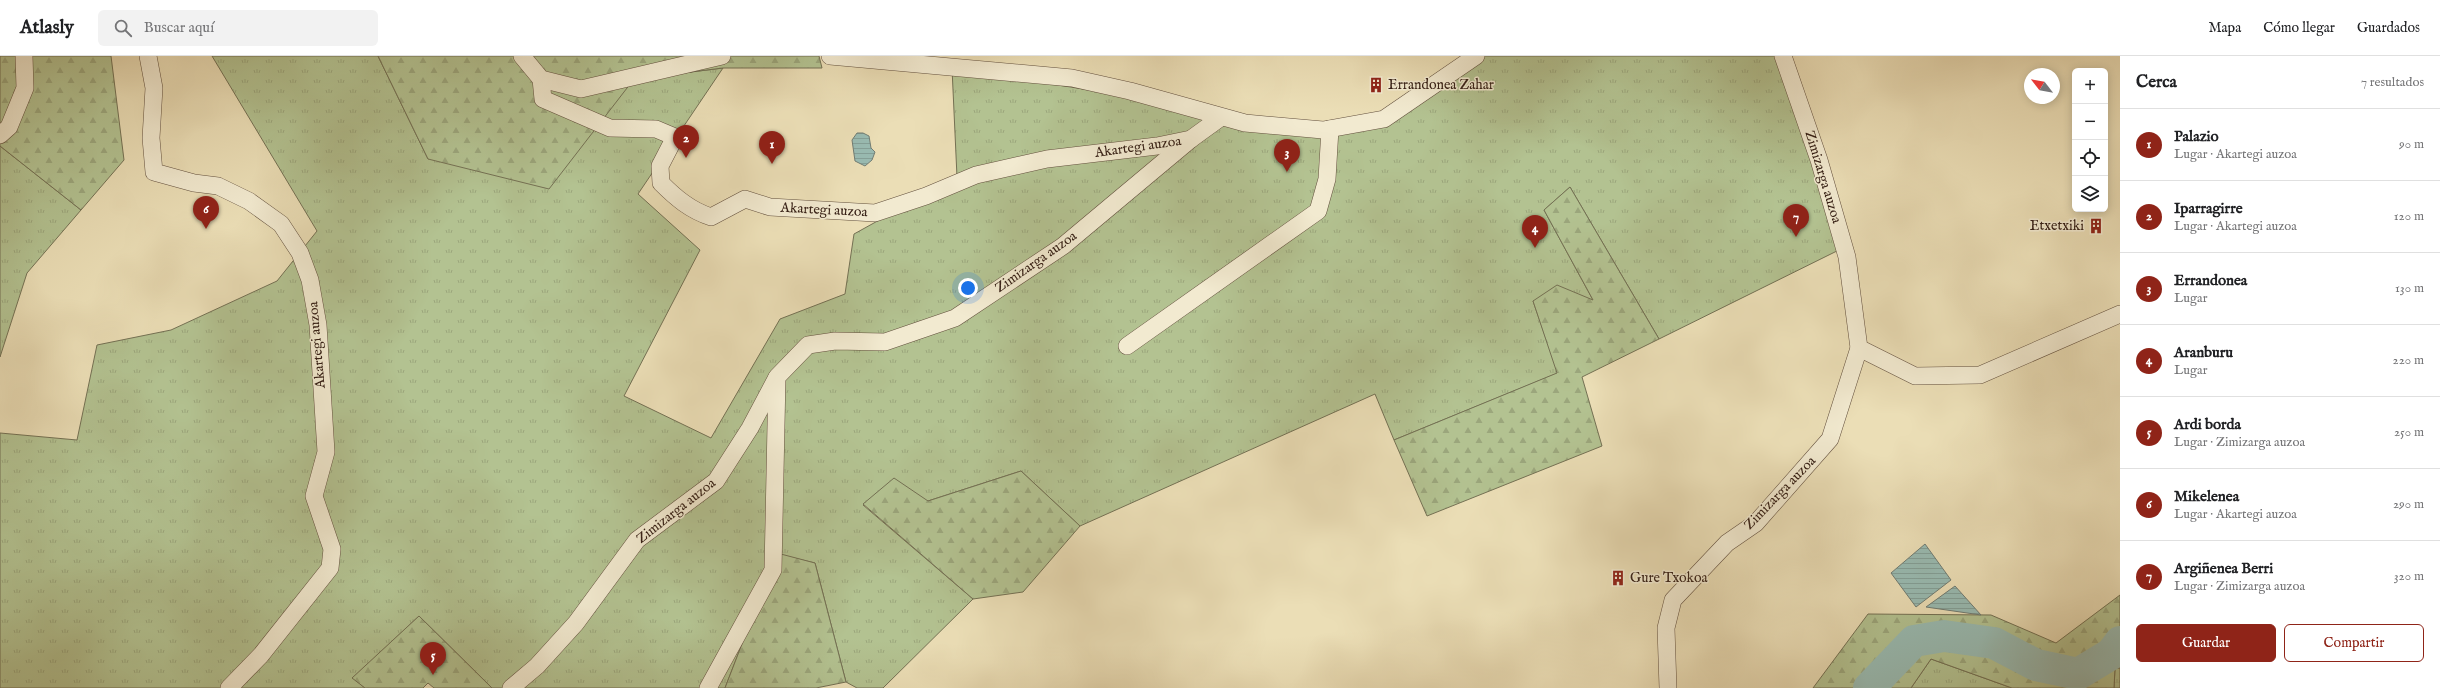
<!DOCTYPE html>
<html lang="es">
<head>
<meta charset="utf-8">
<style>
  :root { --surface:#fff; --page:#f2f2f2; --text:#202124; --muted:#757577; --line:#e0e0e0; --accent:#8f2418 }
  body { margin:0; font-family:"IM FELL English",serif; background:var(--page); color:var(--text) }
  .controls { position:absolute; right:12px; top:12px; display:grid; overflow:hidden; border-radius:6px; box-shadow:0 2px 10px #0003 }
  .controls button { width:36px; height:36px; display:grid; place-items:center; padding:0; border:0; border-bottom:1px solid var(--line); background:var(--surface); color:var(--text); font:20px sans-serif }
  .compass { position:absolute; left:2024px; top:12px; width:36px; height:36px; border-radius:50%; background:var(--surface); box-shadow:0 2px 10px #0003; rotate:301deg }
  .you { position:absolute; left:968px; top:232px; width:14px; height:14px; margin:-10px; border:3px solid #fff; border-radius:50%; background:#1a73e8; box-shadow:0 0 0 6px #1a73e833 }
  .badge { display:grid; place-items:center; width:26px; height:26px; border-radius:50%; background:var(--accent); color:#fff; font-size:13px; font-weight:700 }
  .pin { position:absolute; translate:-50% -33px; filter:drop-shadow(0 1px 2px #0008) }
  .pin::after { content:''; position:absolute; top:21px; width:14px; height:12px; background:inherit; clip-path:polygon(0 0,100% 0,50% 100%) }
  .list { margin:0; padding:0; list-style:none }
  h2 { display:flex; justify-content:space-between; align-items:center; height:52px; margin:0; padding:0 16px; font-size:17px }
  h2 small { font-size:13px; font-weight:400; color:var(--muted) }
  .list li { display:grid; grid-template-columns:26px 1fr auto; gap:12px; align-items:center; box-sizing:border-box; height:72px; padding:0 16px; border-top:1px solid var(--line) }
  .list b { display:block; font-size:15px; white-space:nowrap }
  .list p { margin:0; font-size:13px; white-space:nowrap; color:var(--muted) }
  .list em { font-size:13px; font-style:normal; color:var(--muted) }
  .actions { display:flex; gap:8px; padding:12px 16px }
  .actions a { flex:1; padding:9px 0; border:1px solid var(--accent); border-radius:6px; text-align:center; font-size:14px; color:var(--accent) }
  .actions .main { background:var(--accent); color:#fff }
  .icon { flex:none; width:22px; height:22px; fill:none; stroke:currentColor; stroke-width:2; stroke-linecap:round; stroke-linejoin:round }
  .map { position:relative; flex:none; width:2120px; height:632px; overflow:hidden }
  header { display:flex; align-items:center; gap:24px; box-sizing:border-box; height:56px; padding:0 20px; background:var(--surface); border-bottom:1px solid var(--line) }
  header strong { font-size:19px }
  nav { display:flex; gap:22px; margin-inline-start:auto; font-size:14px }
  .search { width:280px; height:36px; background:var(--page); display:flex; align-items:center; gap:10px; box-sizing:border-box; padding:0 14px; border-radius:6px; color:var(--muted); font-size:15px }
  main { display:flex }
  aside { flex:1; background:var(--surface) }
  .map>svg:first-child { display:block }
  .grass { fill:url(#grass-tufts); stroke:#747154 }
  .forest { fill:url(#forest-firs); stroke:#747154 }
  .water { fill:url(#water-rules); stroke:#717d74 }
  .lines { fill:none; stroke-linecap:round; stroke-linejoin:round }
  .river { stroke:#99bbb2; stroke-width:32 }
  .minor-casing { stroke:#63503e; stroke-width:18 }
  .minor { stroke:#f2ead0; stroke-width:17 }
  .labels { text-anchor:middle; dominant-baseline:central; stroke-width:3; stroke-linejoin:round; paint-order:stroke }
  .poi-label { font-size:14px; fill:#362016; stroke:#f2ead0; text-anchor:start }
  .street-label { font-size:14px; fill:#362016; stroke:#f2ead0 }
</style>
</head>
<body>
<header>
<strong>Atlasly</strong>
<div class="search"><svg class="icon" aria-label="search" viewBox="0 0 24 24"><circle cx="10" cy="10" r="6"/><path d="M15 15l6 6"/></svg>Buscar aquí</div>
<nav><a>Mapa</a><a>Cómo llegar</a><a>Guardados</a></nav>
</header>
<main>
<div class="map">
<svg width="2120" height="632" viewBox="0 0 2120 632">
  <defs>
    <pattern id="grass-tufts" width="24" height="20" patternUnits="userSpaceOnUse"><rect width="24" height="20" fill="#b3c291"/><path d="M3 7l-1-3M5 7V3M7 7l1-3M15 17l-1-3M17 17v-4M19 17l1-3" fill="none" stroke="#9ba67c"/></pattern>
    <pattern id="forest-firs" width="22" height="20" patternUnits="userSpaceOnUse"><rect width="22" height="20" fill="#b3c291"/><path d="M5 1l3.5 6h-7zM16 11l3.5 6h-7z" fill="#9ba67c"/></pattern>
    <pattern id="water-rules" width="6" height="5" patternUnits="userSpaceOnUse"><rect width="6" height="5" fill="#99bbb2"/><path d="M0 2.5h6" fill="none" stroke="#84a098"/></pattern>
  </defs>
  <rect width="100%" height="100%" fill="#ebdeb6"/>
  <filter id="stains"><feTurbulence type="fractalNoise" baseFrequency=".005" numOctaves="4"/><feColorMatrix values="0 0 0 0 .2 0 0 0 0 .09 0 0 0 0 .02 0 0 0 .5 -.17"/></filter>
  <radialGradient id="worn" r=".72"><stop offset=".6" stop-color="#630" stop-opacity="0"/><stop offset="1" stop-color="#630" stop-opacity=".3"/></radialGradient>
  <!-- grass -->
  <g class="grass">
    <path d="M 212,0 L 378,0 L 428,103 L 634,23 L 723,12 L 638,138 L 700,194 L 624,340 L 711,382 L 780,263 L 845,238 L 854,178 L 957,121 L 952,12 L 1351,76 L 1465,0 L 1789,0 L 1845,191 L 1659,283 L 1570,131 L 1544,154 L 1593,244 L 1533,245 L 1558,317 L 1394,384 L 1375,338 L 1080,470 L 1021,415 L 928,445 L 863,449 L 973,543 L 883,632 L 857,632 L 846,626 L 815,507 L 777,498 L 725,632 L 492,632 L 419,560 L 353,622 L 365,632 L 0,632 L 0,377 L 77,384 L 97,289 L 171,274 L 277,225 L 317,175 Z"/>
    <path d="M 0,90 L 81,154 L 27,217 L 0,301 Z"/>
    <path d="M 1931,603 L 2012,632 L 1911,632 Z"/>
    <path d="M 2115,612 L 2120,612 L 2120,632 L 2114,632 Z"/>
  </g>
  <!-- forest -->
  <g class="forest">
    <path d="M 0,0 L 111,0 L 124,104 L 81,154 L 0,90 Z"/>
    <path d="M 378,0 L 819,0 L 822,12 L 723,12 L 634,23 L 549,133 L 428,103 Z"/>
    <path d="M 1570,131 L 1659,283 L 1582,321 L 1602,390 L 1427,460 L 1394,384 L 1557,317 L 1533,245 L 1557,229 L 1593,244 L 1544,154 Z"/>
    <path d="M 1021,415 L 1080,470 L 1023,536 L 973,543 L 863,448 L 894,422 L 928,445 Z"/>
    <path d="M 777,497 L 815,507 L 846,626 L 816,632 L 725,632 Z"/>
    <path d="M 2120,539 L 2120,612 L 2115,612 L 2114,632 L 2012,632 L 1931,603 L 1911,632 L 1813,632 L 1868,558 L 1991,559 L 2056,587 Z"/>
    <path d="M 419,560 L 492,632 L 434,632 L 428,627 L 423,632 L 365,632 L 352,622 Z"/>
  </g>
  <!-- water -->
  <g class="water">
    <path d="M 857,77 L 863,77 L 869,80 L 871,92 L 875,96 L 872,104 L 865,110 L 855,105 L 852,84 Z"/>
    <path d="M 1925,488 L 1951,524 L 1916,551 L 1891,517 Z"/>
    <path d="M 1955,530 L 1981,559 L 1926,551 Z"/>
  </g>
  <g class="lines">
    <!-- river -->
    <path class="river" d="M 1869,632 L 1914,585 L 1944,580 L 1994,587 L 2036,609 L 2078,618 L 2111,598 L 2120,586"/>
    <defs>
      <g id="minor">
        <path d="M 148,0 L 154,32 L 151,82 L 154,116 L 194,127 L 218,130 L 249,145 L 281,168 L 300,197 L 310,224 L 318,269 L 326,396 L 314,440 L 332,493 L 330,512 L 261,599 L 229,632"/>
        <path d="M 522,0 L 541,23 L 581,33 L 722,0"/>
        <path d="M 830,0 L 1072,22 L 1130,35 L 1245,67 L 1323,74 L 1384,63 L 1476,0"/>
        <path d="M 1783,0 L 1819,104 L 1847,201 L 1859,292 L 1915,320 L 1980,319 L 2120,258"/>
        <path d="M 541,23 L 543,43 L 610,72 L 656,73 L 675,81 L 660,110 L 661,127 C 676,142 690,154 711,161 L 745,143 L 770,151 L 875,157 L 926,140 L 976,119 L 1047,103 L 1157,90 L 1191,83 L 1220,62"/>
        <path d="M 0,79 L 9,71 L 25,32 L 24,0"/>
        <path d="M 1127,290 L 1318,155 L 1327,123 L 1330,73"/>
        <path d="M 511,632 L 537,610 L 576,567 L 637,484 L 716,425 L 750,372 L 776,323"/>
        <path d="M 708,632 L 773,514 L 777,321 L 808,289 L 835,285 L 885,286 L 955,262 L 1063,190 L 1191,83"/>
        <path d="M 1668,632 L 1666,572 L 1673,544 L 1727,487 L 1756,467 L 1830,383 L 1859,292"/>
      </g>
    </defs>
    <!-- minor casing -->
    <use href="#minor" class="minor-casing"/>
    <!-- minor -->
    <use href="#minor" class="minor"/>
  </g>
  <!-- icons -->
  <defs>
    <symbol id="building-bare" viewBox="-9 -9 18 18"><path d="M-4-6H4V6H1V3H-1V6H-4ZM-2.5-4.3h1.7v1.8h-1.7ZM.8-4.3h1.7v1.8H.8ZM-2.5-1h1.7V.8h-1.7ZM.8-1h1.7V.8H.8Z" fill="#8f2418" stroke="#f2ead0" stroke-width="2.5" paint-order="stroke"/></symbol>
  </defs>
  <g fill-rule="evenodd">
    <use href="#building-bare" x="1365" y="18" width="22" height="22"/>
    <use href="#building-bare" x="2085" y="159" width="22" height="22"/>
    <use href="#building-bare" x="1607" y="511" width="22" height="22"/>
  </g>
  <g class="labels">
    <!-- poi labels -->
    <g class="poi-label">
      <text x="1388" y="29">Errandonea Zahar</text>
      <text x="2084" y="170" text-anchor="end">Etxetxiki</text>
      <text x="1630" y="522">Gure Txokoa</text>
    </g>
    <!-- street labels -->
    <g class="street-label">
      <text transform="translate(1138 91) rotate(-8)">Akartegi auzoa</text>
      <text transform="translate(1823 121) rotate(73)">Zimizarga auzoa</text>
      <text transform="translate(824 154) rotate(3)">Akartegi auzoa</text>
      <text transform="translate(1036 206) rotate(-35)">Zimizarga auzoa</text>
      <text transform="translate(317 289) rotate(-95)">Akartegi auzoa</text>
      <text transform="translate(1780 437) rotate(-46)">Zimizarga auzoa</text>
      <text transform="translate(676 455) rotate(-38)">Zimizarga auzoa</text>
    </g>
  </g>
  <rect width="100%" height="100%" filter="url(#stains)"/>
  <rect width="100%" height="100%" fill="url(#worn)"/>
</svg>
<div class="controls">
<button>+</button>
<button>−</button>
<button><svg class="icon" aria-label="locate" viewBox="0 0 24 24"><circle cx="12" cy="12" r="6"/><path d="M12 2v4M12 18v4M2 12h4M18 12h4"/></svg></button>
<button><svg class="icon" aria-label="layers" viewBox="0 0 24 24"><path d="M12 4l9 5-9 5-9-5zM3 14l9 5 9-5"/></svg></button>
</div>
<svg class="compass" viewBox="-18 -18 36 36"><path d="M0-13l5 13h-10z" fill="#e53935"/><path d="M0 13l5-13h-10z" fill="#757577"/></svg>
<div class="you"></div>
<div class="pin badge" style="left:772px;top:108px">1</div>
<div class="pin badge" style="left:686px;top:102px">2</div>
<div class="pin badge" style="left:1287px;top:116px">3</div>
<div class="pin badge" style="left:1535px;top:192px">4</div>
<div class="pin badge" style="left:433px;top:619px">5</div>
<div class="pin badge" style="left:206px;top:173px">6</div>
<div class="pin badge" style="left:1796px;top:181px">7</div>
</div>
<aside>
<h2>Cerca<small>7 resultados</small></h2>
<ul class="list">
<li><span class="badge">1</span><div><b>Palazio</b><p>Lugar · Akartegi auzoa</p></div><em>90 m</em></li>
<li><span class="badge">2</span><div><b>Iparragirre</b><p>Lugar · Akartegi auzoa</p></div><em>120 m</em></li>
<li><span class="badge">3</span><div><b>Errandonea</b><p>Lugar</p></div><em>130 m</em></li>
<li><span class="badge">4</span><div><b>Aranburu</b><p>Lugar</p></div><em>220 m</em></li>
<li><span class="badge">5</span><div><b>Ardi borda</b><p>Lugar · Zimizarga auzoa</p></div><em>250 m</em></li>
<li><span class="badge">6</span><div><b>Mikelenea</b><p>Lugar · Akartegi auzoa</p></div><em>290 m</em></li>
<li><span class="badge">7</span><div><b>Argiñenea Berri</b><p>Lugar · Zimizarga auzoa</p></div><em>320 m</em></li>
</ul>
<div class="actions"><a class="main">Guardar</a><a>Compartir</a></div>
</aside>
</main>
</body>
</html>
